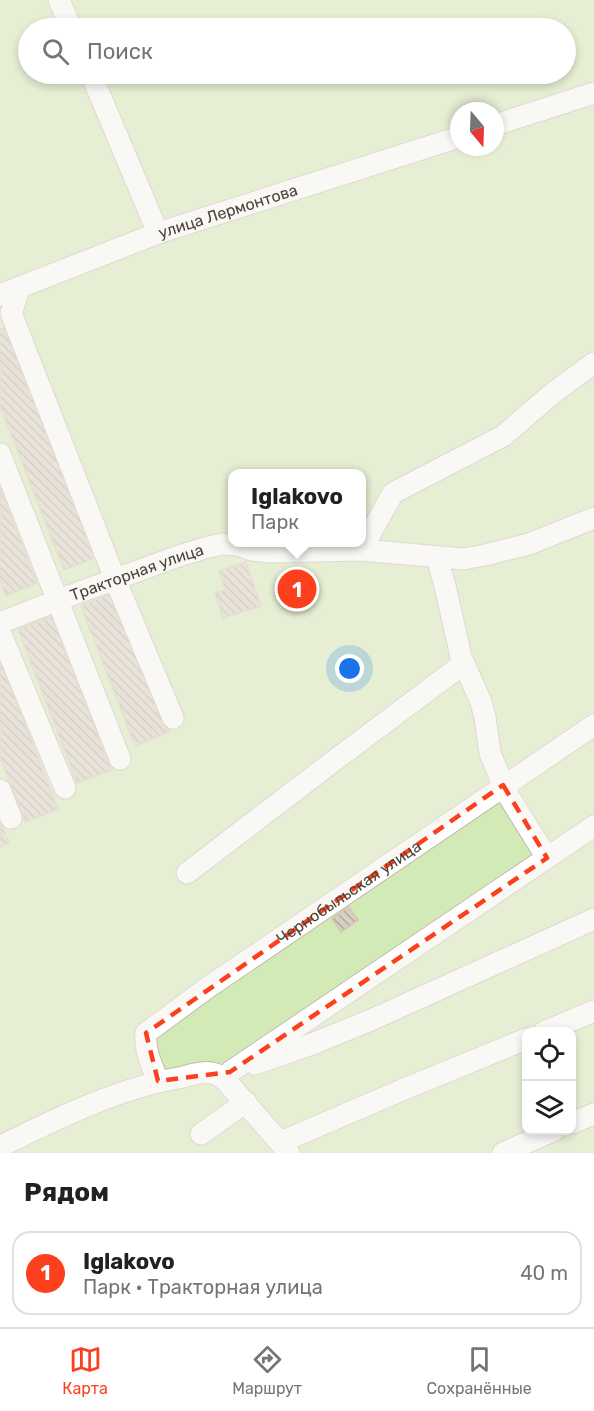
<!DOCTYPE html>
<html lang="ru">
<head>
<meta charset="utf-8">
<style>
  :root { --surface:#fff; --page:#f6f6f6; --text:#202124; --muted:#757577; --line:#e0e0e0; --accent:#fc3f1d }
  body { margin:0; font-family:Rubik,sans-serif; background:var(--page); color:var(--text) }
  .controls { position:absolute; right:18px; bottom:18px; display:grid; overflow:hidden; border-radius:12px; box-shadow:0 3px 9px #0003 }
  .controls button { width:54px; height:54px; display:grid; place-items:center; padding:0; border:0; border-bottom:2px solid var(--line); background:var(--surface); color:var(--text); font:30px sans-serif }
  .compass { position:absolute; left:450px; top:102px; width:54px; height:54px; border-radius:50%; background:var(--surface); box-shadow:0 3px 9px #0003; rotate:161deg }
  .you { position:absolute; left:350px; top:669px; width:21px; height:21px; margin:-15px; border:4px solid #fff; border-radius:50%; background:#1a73e8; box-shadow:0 0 0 9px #1a73e833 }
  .badge { display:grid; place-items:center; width:39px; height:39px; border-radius:50%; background:var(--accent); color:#fff; font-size:20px; font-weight:700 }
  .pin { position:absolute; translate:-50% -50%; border:3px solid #fff; box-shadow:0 2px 6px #0006 }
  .popup { position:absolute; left:228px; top:469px; width:138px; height:78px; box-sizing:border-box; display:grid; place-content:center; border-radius:12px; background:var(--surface); filter:drop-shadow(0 2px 4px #0005); font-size:20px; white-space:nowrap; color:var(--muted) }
  .popup b { font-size:22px; color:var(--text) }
  .popup::after { content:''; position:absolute; left:50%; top:100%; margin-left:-12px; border:12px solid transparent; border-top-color:var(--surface) }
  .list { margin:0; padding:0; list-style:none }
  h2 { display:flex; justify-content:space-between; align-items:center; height:78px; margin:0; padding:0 24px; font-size:26px }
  h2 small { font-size:20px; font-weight:400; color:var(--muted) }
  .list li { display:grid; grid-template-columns:39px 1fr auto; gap:18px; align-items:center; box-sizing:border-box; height:84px; margin:0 12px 12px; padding:0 12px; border:2px solid var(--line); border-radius:18px }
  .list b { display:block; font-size:22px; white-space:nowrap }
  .list p { margin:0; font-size:20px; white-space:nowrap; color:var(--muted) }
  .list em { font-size:20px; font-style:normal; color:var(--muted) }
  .icon { flex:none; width:33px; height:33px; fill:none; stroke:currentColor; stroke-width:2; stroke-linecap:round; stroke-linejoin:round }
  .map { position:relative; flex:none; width:594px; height:1153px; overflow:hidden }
  .search { position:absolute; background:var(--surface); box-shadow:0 3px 9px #0003; left:18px; right:18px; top:18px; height:66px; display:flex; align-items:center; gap:15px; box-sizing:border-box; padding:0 21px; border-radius:33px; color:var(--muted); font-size:22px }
  .sheet { height:174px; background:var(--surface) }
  nav { display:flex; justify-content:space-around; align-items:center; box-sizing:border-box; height:84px; border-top:2px solid var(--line); background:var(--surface); font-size:16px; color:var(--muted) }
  nav a { display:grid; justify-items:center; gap:3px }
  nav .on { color:var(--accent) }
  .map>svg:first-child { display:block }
  .green { fill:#d2eab5; fill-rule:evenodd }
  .building { fill:url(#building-back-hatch); stroke:#d3c7b4; stroke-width:1.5 }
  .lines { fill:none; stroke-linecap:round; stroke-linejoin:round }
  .minor-casing { stroke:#c2bbae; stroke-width:23 }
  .minor { stroke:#fff; stroke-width:21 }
  .marked { fill:none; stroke:#fc3f1d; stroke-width:4.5; stroke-dasharray:12 8; stroke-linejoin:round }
  .labels { text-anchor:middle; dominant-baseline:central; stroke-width:4.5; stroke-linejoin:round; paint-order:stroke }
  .street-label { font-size:16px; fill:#4b4439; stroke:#fff }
</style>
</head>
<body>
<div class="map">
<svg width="594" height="1153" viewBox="0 0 594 1153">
  <defs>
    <pattern id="building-back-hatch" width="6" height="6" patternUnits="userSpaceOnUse" patternTransform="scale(1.5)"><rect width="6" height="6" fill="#d8cfc1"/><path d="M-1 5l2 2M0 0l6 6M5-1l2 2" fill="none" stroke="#b1aa9e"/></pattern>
  </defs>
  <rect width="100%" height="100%" fill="#f6f3ec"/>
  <!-- green -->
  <path class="green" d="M 0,0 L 594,0 L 594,1153 L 0,1153 ZM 28,28 L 566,28 L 566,74 L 28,74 ZM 459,111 L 495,111 L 495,147 L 459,147 ZM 232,474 L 362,474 L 362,542 L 232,542 ZM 526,1032 L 572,1032 L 572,1130 L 526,1130 Z"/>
  <!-- building -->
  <g class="building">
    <path d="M 7,327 L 97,557 L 64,570 L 0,406 L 0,329 Z"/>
    <path d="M 0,488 L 37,583 L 6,596 L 0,581 Z"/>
    <path d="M 246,562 L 261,606 L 223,618 L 215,593 L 225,590 L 219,571 Z"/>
    <path d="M 115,592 L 169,732 L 135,746 L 81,606 Z"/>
    <path d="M 52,616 L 111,770 L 77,783 L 18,629 Z"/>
    <path d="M 0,659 L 58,809 L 25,822 L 0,757 Z"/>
    <path d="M 0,821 L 9,843 L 0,847 Z"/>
    <path d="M 349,907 L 358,920 L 341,932 L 332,919 Z"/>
  </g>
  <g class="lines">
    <defs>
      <g id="minor">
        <path d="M 59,0 L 71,28"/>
        <path d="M 91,74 L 158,233"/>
        <path d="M 495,125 L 594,93"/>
        <path d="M 20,287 L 11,313 L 115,579 L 173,718"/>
        <path id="s1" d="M 0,295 L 158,233 L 459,137"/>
        <path d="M 0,454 L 120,759"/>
        <path d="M 361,550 L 393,493 L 503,436 L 553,393 L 594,363"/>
        <path d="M 437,557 L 446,590 L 461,657 L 481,702 L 485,717 L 490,753 L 506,792 L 547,858"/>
        <path id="s2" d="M 0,623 L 58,600 L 176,557 L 208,547 L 222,544 L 237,545 L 252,550 L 271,552 L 361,550 L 463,559 L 485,555 L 529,544 L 594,518"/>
        <path d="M 0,632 L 65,788"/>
        <path d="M 0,790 L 11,818"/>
        <path d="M 187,873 L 331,763 L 463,664"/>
        <path d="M 544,1032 L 594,1011"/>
        <path d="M 255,1064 L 312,1044 L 371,1020 L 594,919"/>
        <path d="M 230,1072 L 594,826"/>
        <path id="s3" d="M 158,1081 C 152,1065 144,1050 146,1033 L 207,988 L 594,725"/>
        <path d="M 572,1123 L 594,1114"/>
        <path d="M 201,1134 L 246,1102"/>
        <path d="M 281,1142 L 402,1090 L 526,1039"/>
        <path d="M 1,1146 C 60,1117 118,1088 183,1077 C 191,1075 203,1071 211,1073 C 217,1073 222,1078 227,1082 L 289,1153"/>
        <path d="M 503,1153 L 555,1130"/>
      </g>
    </defs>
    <!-- minor casing -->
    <use href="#minor" class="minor-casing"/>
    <!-- minor -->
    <use href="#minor" class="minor"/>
  </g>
  <!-- marked area -->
  <path d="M0 0H594V1153H0ZM 503,785 L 547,858 L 230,1072 L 158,1081 L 146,1033 Z" fill="#f6f3ec" fill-opacity=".55" fill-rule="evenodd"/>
  <path class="marked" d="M 503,785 L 547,858 L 230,1072 L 158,1081 L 146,1033 Z"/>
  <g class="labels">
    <!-- street labels -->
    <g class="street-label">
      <text stroke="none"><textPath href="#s1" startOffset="243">улица Лермонтова</textPath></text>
      <text stroke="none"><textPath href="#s2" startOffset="146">Тракторная улица</textPath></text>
      <text stroke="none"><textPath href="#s3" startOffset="297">Чернобыльская улица</textPath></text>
    </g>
  </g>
</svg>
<div class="controls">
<button><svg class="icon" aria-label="locate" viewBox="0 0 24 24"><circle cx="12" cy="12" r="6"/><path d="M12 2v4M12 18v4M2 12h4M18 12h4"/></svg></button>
<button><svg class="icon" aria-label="layers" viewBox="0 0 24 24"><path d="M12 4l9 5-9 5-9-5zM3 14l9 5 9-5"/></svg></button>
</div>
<svg class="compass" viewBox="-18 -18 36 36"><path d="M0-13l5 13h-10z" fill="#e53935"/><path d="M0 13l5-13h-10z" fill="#757577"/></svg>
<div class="you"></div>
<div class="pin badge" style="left:297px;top:589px">1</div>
<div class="popup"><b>Iglakovo</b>Парк</div>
<div class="search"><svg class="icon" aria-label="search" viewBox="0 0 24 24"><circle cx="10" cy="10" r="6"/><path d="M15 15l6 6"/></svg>Поиск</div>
</div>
<section class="sheet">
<h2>Рядом<small></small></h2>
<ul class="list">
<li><span class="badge">1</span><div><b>Iglakovo</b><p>Парк · Тракторная улица</p></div><em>40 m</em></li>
</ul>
</section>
<nav>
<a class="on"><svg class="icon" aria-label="map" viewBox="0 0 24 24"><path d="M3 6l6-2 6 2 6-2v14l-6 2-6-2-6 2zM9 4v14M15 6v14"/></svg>Карта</a>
<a><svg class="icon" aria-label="directions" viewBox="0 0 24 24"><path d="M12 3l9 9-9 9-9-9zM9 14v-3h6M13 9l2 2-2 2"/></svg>Маршрут</a>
<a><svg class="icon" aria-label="saved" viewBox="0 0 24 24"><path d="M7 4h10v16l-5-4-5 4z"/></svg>Сохранённые</a>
</nav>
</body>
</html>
